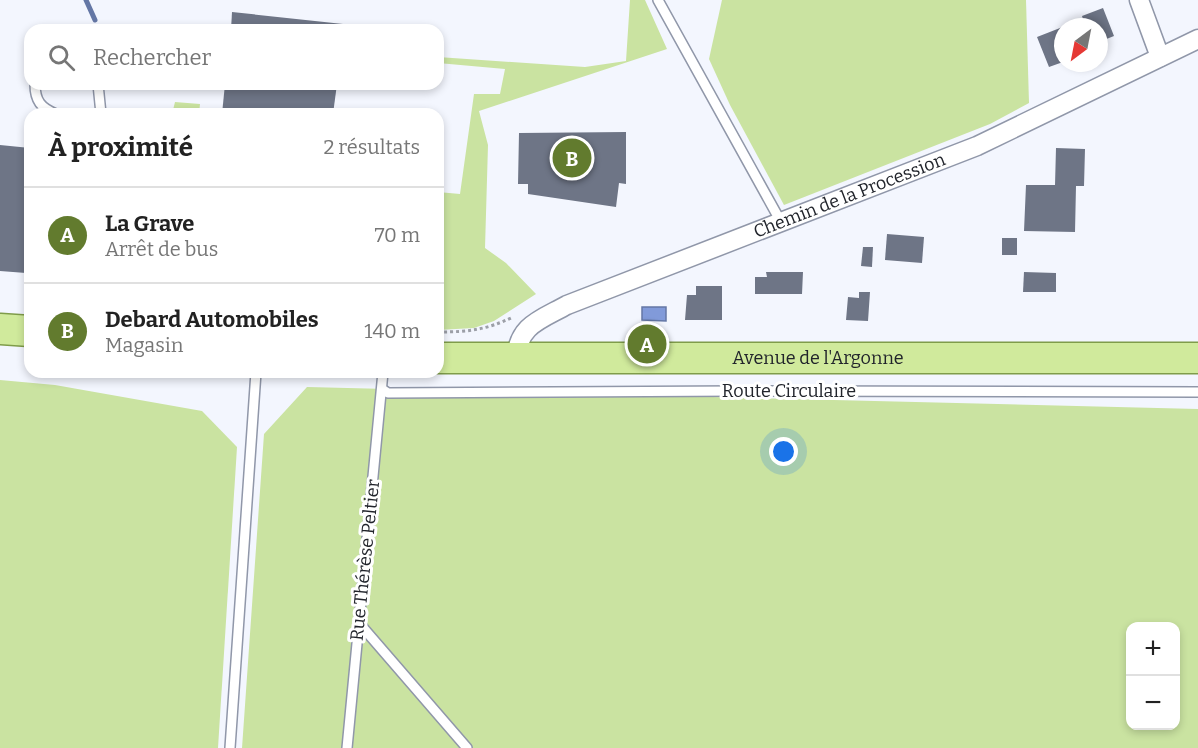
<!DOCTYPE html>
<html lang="fr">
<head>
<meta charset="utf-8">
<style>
  :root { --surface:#fff; --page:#f2f2f2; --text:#222; --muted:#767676; --line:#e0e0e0; --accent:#627b2e }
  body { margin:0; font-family:Bitter,serif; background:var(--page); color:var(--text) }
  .controls { position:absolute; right:18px; bottom:18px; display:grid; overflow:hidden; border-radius:12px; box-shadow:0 3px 9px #0003 }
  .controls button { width:54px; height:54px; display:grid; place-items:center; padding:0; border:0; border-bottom:2px solid var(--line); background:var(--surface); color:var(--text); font:30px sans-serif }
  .compass { position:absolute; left:1054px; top:18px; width:54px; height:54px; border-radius:50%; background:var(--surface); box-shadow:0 3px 9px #0003; rotate:212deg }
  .you { position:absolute; left:784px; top:452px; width:21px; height:21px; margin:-15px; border:4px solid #fff; border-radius:50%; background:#1a73e8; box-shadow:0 0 0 9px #1a73e833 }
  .badge { display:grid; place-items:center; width:39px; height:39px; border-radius:50%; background:var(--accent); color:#fff; font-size:20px; font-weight:700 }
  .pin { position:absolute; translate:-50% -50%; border:3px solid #fff; box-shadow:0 2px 6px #0006 }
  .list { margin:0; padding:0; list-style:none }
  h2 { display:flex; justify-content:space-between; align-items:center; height:78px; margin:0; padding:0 24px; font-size:26px }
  h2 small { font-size:20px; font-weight:400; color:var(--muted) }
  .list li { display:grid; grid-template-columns:39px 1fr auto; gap:18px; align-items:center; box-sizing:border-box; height:96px; padding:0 24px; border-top:2px solid var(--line) }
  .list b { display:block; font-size:22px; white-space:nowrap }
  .list p { margin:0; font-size:20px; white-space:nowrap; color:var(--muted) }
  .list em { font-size:20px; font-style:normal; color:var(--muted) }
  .icon { flex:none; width:33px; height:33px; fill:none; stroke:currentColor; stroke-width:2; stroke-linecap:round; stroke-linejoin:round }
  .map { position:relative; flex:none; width:1198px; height:748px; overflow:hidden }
  .search { position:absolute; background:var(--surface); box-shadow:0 3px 9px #0003; left:24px; top:24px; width:420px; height:66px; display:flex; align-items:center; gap:15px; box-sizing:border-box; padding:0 21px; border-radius:18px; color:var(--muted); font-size:22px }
  .panel { position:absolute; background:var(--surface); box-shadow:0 3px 9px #0003; left:24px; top:108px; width:420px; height:270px; border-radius:18px }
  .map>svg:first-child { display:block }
  .green { fill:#cae3a1; fill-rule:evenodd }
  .water { fill:#819ad9; stroke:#6477a5; stroke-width:1.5 }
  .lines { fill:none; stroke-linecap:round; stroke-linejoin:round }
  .stream { stroke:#6477a5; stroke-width:5 }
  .building { fill:#6e7586 }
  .lane-casing { stroke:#9097a9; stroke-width:12 }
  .street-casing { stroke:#9097a9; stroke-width:21 }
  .primary-casing { stroke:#7f9c4a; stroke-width:33 }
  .path { stroke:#9c9fa7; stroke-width:3; stroke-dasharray:3 3; stroke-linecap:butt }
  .lane { stroke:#fff; stroke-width:9 }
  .street { stroke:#fff; stroke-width:18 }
  .primary { stroke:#d0ea9c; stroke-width:30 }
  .labels { text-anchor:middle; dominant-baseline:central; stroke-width:6; stroke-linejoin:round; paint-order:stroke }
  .street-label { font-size:18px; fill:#21242b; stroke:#fff }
</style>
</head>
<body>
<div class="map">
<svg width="1198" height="748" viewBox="0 0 1198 748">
  <rect width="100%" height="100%" fill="#f3f6fe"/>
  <!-- green -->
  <g class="green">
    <path d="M 630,0 L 645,0 L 667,49 L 479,111 L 488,145 L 485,248 L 506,263 L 536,294 L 494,321 L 474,328 L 438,330 L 438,192 L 460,194 L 474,94 L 500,94 L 505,69 L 438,63 L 438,57 L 585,67 L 626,61 Z"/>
    <path d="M 722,0 L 1026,0 L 1029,103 L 990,124 L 784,205 L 730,105 L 709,59 Z"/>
    <path d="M 175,102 L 200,104 L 199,114 L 172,114 Z"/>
    <path d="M 0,380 L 55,385 L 202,411 L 237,447 L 218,748 L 0,748 Z"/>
    <path d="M 307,387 L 1198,409 L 1198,748 L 242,748 L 264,434 ZM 1130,626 L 1176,626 L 1176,726 L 1130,726 Z"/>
  </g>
  <!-- water -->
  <path class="water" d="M 642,307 L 666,307 L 666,321 L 642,320 Z"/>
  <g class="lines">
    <!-- stream -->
    <path class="stream" d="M 86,0 L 95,20"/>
  </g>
  <!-- building -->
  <g class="building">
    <path d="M 1103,8 L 1114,36 L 1099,42 L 1099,27 L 1063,27 L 1063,62 L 1049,67 L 1037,37 L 1083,19 L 1082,16 Z"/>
    <path d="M 232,12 L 343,24 L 342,30 L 231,30 Z"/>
    <path d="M 225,84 L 337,84 L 333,114 L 222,114 Z"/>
    <path d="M 626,132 L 626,184 L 619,183 L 616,207 L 528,194 L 528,184 L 518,184 L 519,133 Z"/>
    <path d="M 0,145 L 30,148 L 30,234 L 26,273 L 0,271 Z"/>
    <path d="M 1056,148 L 1085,149 L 1084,186 L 1076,186 L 1075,232 L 1024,231 L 1026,185 L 1055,185 Z"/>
    <path d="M 887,234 L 924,237 L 922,263 L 885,260 Z"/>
    <rect x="1002" y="238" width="15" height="17"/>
    <path d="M 863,247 L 873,247 L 872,267 L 861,266 Z"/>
    <path d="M 766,272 L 803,272 L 802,294 L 755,294 L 755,277 L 767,277 Z"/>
    <path d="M 1024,272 L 1056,273 L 1056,292 L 1023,292 Z"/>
    <path d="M 696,286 L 722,286 L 722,320 L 685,320 L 687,295 L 696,295 Z"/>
    <path d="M 859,292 L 870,292 L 868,321 L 846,320 L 848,297 L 859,298 Z"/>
  </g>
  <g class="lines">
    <defs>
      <g id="lane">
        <path d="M 658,0 L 781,222"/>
        <path d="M 35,84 C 35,101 41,108 56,114"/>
        <path d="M 98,84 L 101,114"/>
        <path d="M 382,389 L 388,393 L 739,391 L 1198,392"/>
        <path d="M 359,623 L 467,748"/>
        <path d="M 230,748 L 256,372"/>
        <path d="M 347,748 L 383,372"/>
      </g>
      <g id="street">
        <path d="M 1139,0 L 1160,57"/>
        <path id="s1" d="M 516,359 C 518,325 540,320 567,305 L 977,146 L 1198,39"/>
      </g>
      <g id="primary">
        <path d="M 0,329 L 30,331"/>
        <path id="s2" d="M 438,358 L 1198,358"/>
      </g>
    </defs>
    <!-- lane casing -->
    <use href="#lane" class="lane-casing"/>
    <!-- street casing -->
    <use href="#street" class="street-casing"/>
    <!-- primary casing -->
    <use href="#primary" class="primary-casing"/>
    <!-- path -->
    <path class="path" d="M 438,332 C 468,332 486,330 513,317"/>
    <!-- lane -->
    <use href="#lane" class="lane"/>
    <!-- street -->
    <use href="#street" class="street"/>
    <!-- primary -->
    <use href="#primary" class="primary"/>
  </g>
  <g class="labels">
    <!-- street labels -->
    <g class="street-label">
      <text stroke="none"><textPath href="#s1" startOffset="382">Chemin de la Procession</textPath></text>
      <text stroke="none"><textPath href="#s2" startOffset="380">Avenue de l'Argonne</textPath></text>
      <text x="789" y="391">Route Circulaire</text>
      <text transform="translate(365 560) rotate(-84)">Rue Thérèse Peltier</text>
    </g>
  </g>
</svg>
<div class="controls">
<button>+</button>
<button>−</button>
</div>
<svg class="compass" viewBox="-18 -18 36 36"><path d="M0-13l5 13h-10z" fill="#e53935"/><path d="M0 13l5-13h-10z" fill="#767676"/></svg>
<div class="you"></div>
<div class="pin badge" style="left:647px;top:344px">A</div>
<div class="pin badge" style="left:572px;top:158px">B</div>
<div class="search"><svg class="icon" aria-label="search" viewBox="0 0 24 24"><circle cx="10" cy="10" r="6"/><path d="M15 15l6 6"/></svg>Rechercher</div>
<section class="panel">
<h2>À proximité<small>2 résultats</small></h2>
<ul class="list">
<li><span class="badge">A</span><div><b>La Grave</b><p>Arrêt de bus</p></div><em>70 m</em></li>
<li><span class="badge">B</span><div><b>Debard Automobiles</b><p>Magasin</p></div><em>140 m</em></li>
</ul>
</section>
</div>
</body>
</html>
